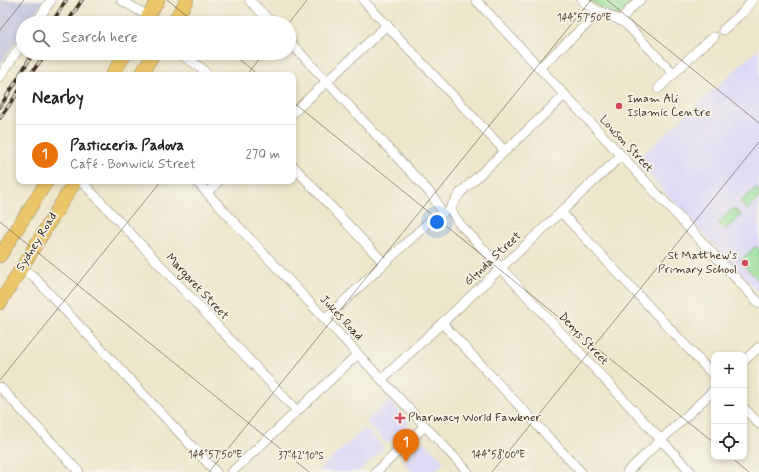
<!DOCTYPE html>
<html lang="en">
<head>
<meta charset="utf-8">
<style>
  :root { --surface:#fff; --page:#f6f6f6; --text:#202124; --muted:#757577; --line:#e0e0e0; --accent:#7c3aed }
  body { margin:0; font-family:Mynerve,sans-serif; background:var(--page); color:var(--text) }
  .controls { position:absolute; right:12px; bottom:12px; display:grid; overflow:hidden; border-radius:8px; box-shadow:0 2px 6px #0003 }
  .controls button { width:36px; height:36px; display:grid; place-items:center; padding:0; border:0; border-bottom:1px solid var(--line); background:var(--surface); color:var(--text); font:20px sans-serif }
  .you { position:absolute; left:437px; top:222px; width:14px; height:14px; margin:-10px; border:3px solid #fff; border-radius:50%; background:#1a73e8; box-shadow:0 0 0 6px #1a73e833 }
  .badge { display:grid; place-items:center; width:26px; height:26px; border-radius:50%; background:var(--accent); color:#fff; font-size:13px; font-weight:700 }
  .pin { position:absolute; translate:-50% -33px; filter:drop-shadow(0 1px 2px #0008) }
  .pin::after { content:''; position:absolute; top:21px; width:14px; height:12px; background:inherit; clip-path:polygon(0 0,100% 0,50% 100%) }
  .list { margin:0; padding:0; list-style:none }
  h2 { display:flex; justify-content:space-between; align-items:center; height:52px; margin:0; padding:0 16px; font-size:17px }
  h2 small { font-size:13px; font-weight:400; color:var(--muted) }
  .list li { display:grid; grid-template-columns:26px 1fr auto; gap:12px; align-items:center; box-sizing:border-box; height:60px; padding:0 16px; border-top:1px solid var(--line) }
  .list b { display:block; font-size:15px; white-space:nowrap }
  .list p { margin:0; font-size:13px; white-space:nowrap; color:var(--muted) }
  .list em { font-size:13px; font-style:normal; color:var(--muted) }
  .icon { flex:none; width:22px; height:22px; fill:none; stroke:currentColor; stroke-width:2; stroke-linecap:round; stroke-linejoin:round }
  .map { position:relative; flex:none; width:759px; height:472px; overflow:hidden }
  .search { position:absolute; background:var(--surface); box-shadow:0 2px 6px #0003; left:16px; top:16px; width:280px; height:44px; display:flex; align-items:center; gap:10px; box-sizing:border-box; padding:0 14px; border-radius:22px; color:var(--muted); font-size:15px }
  .panel { position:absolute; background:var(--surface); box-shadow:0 2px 6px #0003; left:16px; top:72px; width:280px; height:112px; border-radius:8px }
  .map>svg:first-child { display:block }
  .built { fill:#dad6f7 }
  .industrial { fill:#c0c2dd }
  .green { fill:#96df99; stroke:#68845c }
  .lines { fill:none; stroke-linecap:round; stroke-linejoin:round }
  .minor-casing { stroke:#948874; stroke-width:10 }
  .highway-casing { stroke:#948874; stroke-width:14 }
  .minor { stroke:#fff; stroke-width:9 }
  .highway { stroke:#ebc669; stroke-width:13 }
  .rail-casing { stroke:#3b2a1e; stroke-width:3.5 }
  .rail { stroke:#f7f3e8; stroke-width:2; stroke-dasharray:6; stroke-linecap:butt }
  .ticks { fill:none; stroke:#3b2a1e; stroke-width:1; stroke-opacity:0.45 }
  .poi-dot { fill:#d1495b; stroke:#f7f3e8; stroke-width:1.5 }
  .labels { text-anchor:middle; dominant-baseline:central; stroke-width:3.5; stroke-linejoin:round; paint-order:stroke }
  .poi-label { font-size:12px; fill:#3b2a1e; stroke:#f7f3e8; text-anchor:start }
  .street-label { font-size:12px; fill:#3b2a1e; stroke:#f7f3e8 }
  .ticks-label { font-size:10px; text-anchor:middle; fill:#3b2a1e; stroke:#f7f3e8; stroke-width:3.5; stroke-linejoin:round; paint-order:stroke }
</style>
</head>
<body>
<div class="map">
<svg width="759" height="472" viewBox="0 0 759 472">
  <rect width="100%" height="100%" fill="#f7f3e8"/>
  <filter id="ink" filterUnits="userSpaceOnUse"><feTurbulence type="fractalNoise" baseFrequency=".025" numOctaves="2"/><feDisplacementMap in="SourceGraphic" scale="8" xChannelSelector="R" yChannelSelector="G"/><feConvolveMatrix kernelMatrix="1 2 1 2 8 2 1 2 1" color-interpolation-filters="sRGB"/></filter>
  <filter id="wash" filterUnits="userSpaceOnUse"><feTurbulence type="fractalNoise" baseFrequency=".012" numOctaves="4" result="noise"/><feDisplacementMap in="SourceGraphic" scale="16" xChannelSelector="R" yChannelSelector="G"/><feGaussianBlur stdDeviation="0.9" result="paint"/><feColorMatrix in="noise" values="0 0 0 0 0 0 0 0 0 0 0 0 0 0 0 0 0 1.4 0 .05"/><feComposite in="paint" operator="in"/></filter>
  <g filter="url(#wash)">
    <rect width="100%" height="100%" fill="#ede6ca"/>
    <!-- built -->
    <g class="built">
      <path d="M 759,48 L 759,293 L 636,161 Z"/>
      <path d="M 389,401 L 410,422 L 387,444 L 366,422 Z"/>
      <path d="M 365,428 L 384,448 L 358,472 L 319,472 L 320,469 Z"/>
      <path d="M 424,441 L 444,462 L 433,472 L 413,472 L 403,462 Z"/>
    </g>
    <!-- industrial -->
    <path class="industrial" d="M 0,0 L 44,0 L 28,23 L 23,23 L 23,31 L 0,65 Z"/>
    <!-- green -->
    <g class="green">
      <path d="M 587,0 L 636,0 L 618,16 Z"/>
      <path d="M 756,188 L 759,191 L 759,198 L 747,210 L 740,202 Z"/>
      <path d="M 734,208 L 741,215 L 725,230 L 718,223 Z"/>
      <path d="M 756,246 L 759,249 L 759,281 L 740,261 Z"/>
    </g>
  </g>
  <g filter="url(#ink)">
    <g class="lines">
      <defs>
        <g id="minor">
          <path d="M 121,0 L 148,16"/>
          <path d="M 249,0 L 272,23"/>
          <path d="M 363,0 L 505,151"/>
          <path d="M 476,0 L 759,303"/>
          <path d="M 582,0 C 596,14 613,14 627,25 L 674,74"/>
          <path d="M 621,20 L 628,11 L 640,0"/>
          <path d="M 36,23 L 51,0"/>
          <path d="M 723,30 L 743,12 L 752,0"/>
          <path d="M 289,41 L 432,195 L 439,207"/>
          <path d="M 178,53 L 200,67 L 208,75"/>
          <path d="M 539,68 L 590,21 L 597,11"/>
          <path d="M 0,77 L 23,42"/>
          <path d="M 658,89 L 699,49 L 714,37"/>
          <path d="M 293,113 L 387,25"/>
          <path d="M 293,166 L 384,263"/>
          <path d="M 79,181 L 87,187 L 297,411"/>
          <path d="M 196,181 L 468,472"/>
          <path d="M 207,192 L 219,181"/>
          <path d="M 450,209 L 459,223 L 691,472"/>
          <path d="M 450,209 L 460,193 L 565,95"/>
          <path d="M 561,212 L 714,376"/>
          <path d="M 21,268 L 33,276 L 216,472"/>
          <path d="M 325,319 L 431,220 L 443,213"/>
          <path d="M 442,323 L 581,472"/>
          <path d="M 744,361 L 759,347"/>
          <path d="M 382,379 L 621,156"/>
          <path d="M 0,387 L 79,472"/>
          <path d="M 744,408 L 759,424"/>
          <path d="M 232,472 L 358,354"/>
          <path d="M 376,472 L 425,426"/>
          <path d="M 627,472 L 714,390"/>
        </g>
        <g id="highway">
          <path d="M 144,23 L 158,0"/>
          <path d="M 173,23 L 187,0"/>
          <path d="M 112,75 L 126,53"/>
          <path d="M 141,75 L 154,53"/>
          <path d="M 0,256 L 47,181"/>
          <path d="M 0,303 L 75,181"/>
        </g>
      </defs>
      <!-- minor casing -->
      <use href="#minor" class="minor-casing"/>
      <!-- highway casing -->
      <use href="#highway" class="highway-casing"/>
      <!-- minor -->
      <use href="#minor" class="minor"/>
      <!-- highway -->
      <use href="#highway" class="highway"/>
      <defs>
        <g id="rail">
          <path d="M 52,23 L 66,0"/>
          <path d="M 67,23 L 82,0"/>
          <path d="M 20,75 L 33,53"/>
          <path d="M 30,75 L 46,53"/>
          <path d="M 0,107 L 19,77"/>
          <path d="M 0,118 L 19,91"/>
        </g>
      </defs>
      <!-- rail casing -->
      <use href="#rail" class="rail-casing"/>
      <!-- rail -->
      <use href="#rail" class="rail"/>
    </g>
  </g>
  <!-- ticks -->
  <path class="ticks" d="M 167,0 L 195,23M 607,0 L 759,123M 289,23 L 307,0M 0,30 L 24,0M 232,53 L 259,75M 247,75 L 264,53M 293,102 L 714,443M 0,222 L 309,472M 0,380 L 161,181M 731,457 L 749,472M 209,472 L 591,0M 492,472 L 759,142"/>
  <!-- markers -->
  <g class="poi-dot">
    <circle cx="619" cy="106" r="4"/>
    <circle cx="745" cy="263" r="4"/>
    <path d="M398 412h4v4h4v4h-4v4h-4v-4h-4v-4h4z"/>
  </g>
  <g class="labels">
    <!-- poi labels -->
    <g class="poi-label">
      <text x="627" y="99">Imam Ali<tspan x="627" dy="14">Islamic Centre</tspan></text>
      <text x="737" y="256" text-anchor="end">St Matthew's<tspan x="737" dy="14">Primary School</tspan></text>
      <text x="408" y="418">Pharmacy World Fawkner</text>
    </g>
    <!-- street labels -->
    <g class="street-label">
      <text transform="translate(626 144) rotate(47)">Lowson Street</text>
      <text transform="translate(37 242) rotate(-58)">Sydney Road</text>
      <text transform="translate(493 259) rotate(-43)">Glynda Street</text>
      <text transform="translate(197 287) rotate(47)">Margaret Street</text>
      <text transform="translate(341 318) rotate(47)">Jukes Road</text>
      <text transform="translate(583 339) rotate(47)">Denys Street</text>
    </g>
  </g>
  <g class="ticks-label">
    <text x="584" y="21">144°57'50"E</text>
    <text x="215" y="458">144°57'50"E</text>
    <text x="498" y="458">144°58'00"E</text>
    <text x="301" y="459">37°42'10"S</text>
  </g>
</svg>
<div class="controls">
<button>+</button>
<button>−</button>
<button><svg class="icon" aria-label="locate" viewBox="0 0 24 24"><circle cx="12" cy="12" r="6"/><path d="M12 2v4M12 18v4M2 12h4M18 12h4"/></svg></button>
</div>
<div class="you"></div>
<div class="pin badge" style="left:406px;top:462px;background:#e8710a">1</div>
<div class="search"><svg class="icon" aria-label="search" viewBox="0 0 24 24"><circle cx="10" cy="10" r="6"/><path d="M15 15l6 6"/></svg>Search here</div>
<section class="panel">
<h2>Nearby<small></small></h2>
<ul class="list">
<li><span class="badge" style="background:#e8710a">1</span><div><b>Pasticceria Padova</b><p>Café · Bonwick Street</p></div><em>270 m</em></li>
</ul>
</section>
</div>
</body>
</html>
